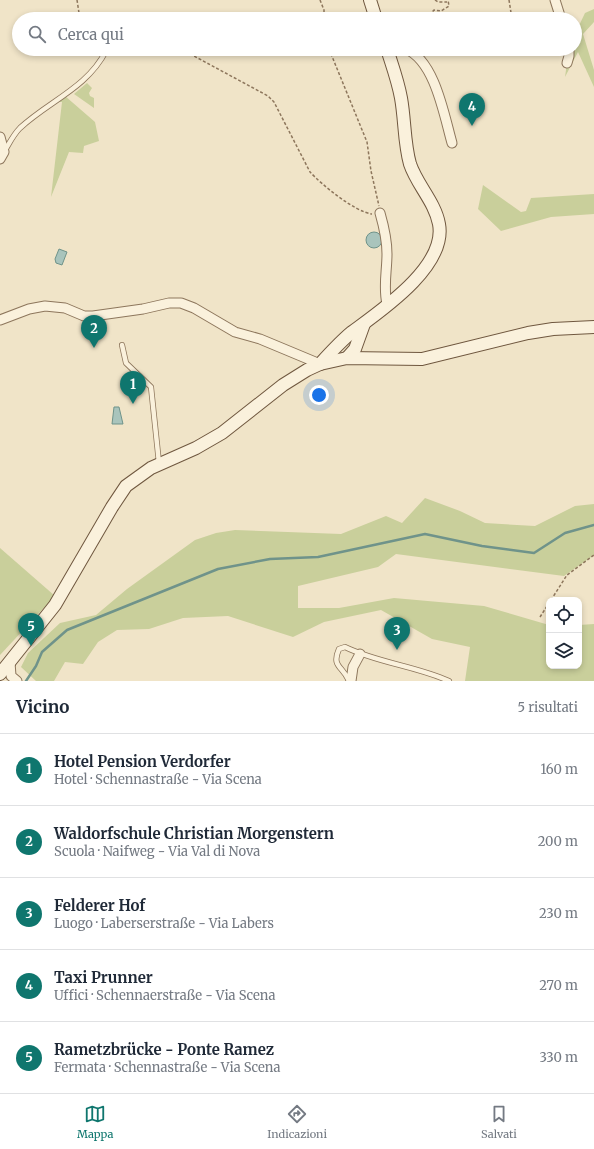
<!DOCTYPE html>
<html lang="it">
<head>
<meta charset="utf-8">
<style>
  :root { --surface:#fff; --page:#f2f2f3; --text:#1f2937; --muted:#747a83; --line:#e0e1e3; --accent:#0f766e }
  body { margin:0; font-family:Merriweather,serif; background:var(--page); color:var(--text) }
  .controls { position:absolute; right:12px; bottom:12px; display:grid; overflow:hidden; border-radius:8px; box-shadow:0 2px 6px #0003 }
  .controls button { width:36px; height:36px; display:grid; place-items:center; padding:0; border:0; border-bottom:1px solid var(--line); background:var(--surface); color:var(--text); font:20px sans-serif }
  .you { position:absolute; left:319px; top:395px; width:14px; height:14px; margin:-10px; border:3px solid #fff; border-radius:50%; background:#1a73e8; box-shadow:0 0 0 6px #1a73e833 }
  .badge { display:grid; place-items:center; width:26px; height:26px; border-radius:50%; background:var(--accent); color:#fff; font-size:13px; font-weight:700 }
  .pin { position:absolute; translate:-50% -33px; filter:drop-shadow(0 1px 2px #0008) }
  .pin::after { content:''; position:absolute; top:21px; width:14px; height:12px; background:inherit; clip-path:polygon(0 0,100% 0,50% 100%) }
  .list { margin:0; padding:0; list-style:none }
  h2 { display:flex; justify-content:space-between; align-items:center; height:52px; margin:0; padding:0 16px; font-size:17px }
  h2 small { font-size:13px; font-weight:400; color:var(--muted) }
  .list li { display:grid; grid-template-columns:26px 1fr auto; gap:12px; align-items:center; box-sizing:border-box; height:72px; padding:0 16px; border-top:1px solid var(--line) }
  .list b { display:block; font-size:15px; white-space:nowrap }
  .list p { margin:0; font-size:13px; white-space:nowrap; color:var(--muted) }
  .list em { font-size:13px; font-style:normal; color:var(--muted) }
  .icon { flex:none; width:22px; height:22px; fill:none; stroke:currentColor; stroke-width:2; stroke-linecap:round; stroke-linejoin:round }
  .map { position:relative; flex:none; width:594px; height:681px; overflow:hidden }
  .search { position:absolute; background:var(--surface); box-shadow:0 2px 6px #0003; left:12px; right:12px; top:12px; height:44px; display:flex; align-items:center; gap:10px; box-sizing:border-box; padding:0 14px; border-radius:22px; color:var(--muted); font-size:15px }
  .sheet { height:412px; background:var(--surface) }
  nav { display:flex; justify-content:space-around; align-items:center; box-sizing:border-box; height:56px; border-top:1px solid var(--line); background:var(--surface); font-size:11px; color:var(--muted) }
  nav a { display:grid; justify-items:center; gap:2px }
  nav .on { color:var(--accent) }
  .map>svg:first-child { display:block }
  .green { fill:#c9cf9b }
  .water { fill:#a9c4bc; stroke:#6f938a }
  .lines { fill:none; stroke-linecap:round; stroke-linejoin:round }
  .stream { stroke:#6f938a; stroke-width:2.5 }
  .lane-casing { stroke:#8d765c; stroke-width:6 }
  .street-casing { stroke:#8d765c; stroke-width:11 }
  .secondary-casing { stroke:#6f573f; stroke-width:14 }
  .path { stroke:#8d765c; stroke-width:1.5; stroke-dasharray:3 2; stroke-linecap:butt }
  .lane { stroke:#faf1dc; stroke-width:4.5 }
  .street { stroke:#faf1dc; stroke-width:9 }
  .secondary { stroke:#faf1dc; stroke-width:12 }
</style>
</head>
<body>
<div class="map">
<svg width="594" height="681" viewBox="0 0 594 681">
  <rect width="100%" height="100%" fill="#f0e4c8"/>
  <!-- green -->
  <g class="green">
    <path d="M 594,9 L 594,22 L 583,34 L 594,70 L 594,87 L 578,52 L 565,77 L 569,49 L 575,49 L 575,34 L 585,13 Z"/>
    <path d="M 87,83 L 92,88 L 89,93 L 90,96 L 94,98 L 94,108 L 74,94 Z"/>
    <path d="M 65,96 L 95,122 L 99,141 L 84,146 L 83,153 L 69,152 L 51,197 L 62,102 L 57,102 Z"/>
    <path d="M 483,185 L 521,212 L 526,211 L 531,198 L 594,194 L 594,214 L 551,217 L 501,231 L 478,209 Z"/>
    <path d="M 425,498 L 460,511 L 485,523 L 535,526 L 575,506 L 594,504 L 594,555 L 564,576 L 396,554 L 378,567 L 298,586 L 298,608 L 339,608 L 394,598 L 484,606 L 549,625 L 549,666 L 579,666 L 579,625 L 594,624 L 594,681 L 465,681 L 470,647 L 432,639 L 381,610 L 324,622 L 293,637 L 228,616 L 183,618 L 149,629 L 117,630 L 98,642 L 83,664 L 65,662 L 54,681 L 36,681 L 21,667 L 28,653 L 60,623 L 96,615 L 127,589 L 195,540 L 216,533 L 235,530 L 341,534 L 386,516 L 402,523 Z"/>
    <path d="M 0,548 L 55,596 L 0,655 Z"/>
  </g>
  <!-- water -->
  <g class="water">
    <circle cx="374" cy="240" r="8"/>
    <path d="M 59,249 L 67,252 L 62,265 L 56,263 L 55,259 Z"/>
    <path d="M 114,407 L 119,407 L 123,424 L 112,424 Z"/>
  </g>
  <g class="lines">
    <!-- stream -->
    <path class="stream" d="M 26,681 L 36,666 L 42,652 L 67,630 L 218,569 L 270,559 L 318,557 L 425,534 L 482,546 L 534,553 L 565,533 L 594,525"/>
    <defs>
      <g id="lane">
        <path d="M 4,152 C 9,144 13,135 20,128 C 49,101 87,88 106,51 L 110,49"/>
        <path d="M 122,345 L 126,363 L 151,387 L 159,463"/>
        <path d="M 349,681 C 343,666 331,667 339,649 L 345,647 C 378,663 416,666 449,681"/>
      </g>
      <g id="street">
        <path d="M 555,0 L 561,19"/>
        <path d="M 406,49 C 435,61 444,115 452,143"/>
        <path d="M 567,63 L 569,56 L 569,49"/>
        <path d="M 0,137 L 4,152 L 0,159"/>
        <path d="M 380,213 C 384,227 387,240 387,254 C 387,271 383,287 387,304"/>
        <path d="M 0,320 L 29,309 L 45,306 L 65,308 L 84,316 L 93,316 L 143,309 L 169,303 L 181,303 L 194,308 L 235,332 L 260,339 L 320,364"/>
        <path d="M 10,662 L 11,676 L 17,681"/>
        <path d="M 351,681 L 353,667 L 360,654"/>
      </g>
      <g id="secondary">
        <path d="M 370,0 L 376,19"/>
        <path d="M 347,358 L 355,349 L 364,324"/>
        <path d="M 320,364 C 330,353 341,341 352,332 C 382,310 447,266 439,224 C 435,202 417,185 410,164 C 404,143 405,120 401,98 C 398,81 392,65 387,49"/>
        <path d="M 0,674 L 55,605 L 112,507 L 126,486 L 151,468 L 196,448 L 222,433 L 283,385 L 307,370 L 320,364 L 347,358 L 422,359 L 528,333 L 553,329 L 594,327"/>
      </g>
    </defs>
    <!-- lane casing -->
    <use href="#lane" class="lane-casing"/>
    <!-- street casing -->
    <use href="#street" class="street-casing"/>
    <!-- secondary casing -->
    <use href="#secondary" class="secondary-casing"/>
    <!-- path -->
    <g class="path">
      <path d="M 77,0 L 79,13 L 83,19"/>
      <path d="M 320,0 L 324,10 L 324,19"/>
      <path d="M 435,0 L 438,2 L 447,2"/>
      <path d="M 509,0 L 512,19"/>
      <path d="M 426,19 L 434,10 L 441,11 L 449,6 L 448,0"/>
      <path d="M 181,49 L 268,96 L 274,102 L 310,172 C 322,185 355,212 372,214"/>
      <path d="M 329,49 L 367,142 L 371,171 L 379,206"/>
      <path d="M 551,600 L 567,575 L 594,555"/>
      <path d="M 540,617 L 549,603"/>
    </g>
    <!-- lane -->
    <use href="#lane" class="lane"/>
    <!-- street -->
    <use href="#street" class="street"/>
    <!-- secondary -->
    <use href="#secondary" class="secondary"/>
  </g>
</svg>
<div class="controls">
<button><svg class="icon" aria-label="locate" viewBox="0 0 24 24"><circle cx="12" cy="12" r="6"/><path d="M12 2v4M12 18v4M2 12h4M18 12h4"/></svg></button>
<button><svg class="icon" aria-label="layers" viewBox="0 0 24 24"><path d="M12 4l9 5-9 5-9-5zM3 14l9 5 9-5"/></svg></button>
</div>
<div class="you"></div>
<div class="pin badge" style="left:133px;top:404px">1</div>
<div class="pin badge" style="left:94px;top:348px">2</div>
<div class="pin badge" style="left:397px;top:650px">3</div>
<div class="pin badge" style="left:472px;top:126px">4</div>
<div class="pin badge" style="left:31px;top:646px">5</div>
<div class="search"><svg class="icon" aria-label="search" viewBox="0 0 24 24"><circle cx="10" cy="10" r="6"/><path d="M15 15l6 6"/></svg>Cerca qui</div>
</div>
<section class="sheet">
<h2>Vicino<small>5 risultati</small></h2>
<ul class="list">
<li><span class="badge">1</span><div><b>Hotel Pension Verdorfer</b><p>Hotel · Schennastraße - Via Scena</p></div><em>160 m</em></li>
<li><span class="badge">2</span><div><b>Waldorfschule Christian Morgenstern</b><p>Scuola · Naifweg - Via Val di Nova</p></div><em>200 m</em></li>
<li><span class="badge">3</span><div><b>Felderer Hof</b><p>Luogo · Laberserstraße - Via Labers</p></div><em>230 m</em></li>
<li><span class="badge">4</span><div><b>Taxi Prunner</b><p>Uffici · Schennaerstraße - Via Scena</p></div><em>270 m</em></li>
<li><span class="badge">5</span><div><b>Rametzbrücke - Ponte Ramez</b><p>Fermata · Schennastraße - Via Scena</p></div><em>330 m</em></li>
</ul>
</section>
<nav>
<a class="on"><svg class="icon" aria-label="map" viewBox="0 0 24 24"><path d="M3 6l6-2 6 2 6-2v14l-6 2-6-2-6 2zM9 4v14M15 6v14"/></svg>Mappa</a>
<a><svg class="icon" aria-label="directions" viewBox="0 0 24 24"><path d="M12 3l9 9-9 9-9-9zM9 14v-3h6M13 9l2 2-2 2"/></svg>Indicazioni</a>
<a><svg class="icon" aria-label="saved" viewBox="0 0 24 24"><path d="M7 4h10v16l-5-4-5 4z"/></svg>Salvati</a>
</nav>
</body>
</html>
